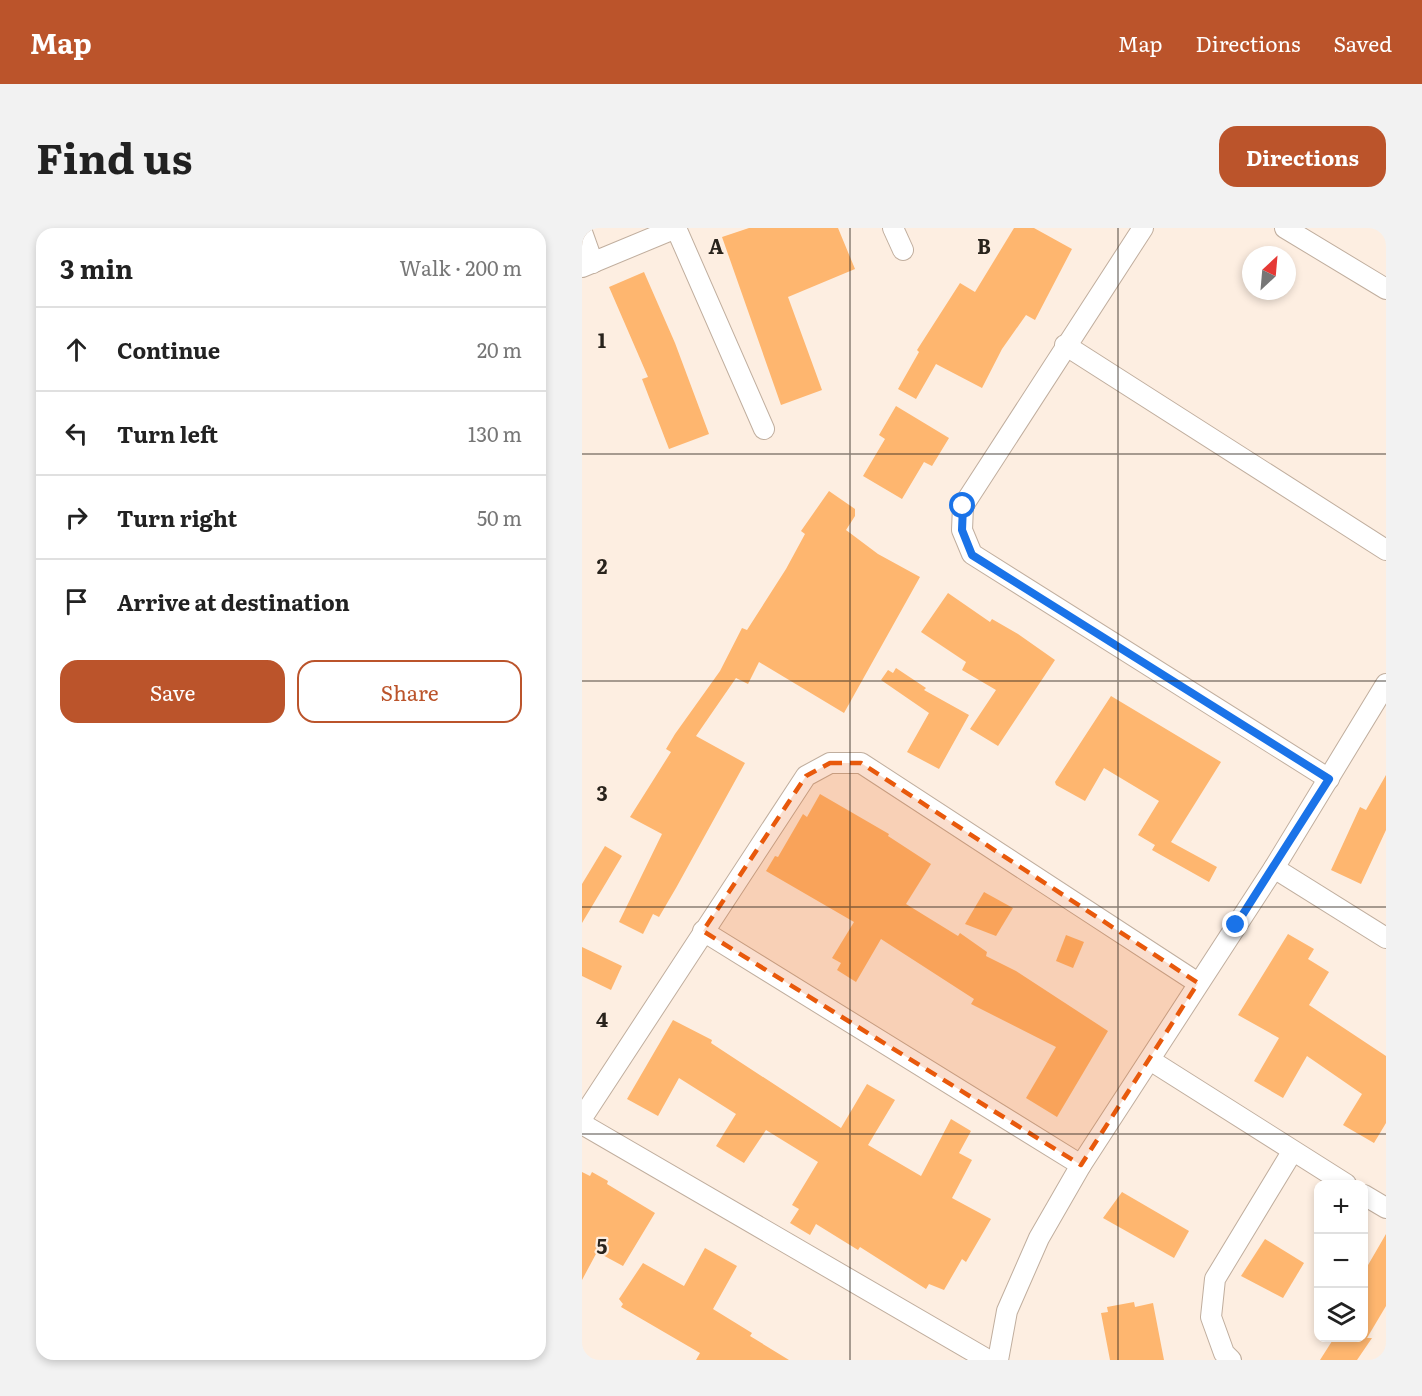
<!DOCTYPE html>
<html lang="en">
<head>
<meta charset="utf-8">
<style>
  :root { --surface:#fff; --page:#f2f2f2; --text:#222; --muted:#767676; --line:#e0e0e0; --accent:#bb542b }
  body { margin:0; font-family:Literata,serif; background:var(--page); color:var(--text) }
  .controls { position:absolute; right:18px; bottom:18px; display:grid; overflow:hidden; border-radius:12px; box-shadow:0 3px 9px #0003 }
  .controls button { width:54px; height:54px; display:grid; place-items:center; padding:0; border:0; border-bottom:2px solid var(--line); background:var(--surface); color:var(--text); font:30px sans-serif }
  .compass { position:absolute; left:660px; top:18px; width:54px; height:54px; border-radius:50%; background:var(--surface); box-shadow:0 3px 9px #0003; rotate:26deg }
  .stop { position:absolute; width:18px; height:18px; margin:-14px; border:4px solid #1a73e8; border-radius:50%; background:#fff }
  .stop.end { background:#1a73e8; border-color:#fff; box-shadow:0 2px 6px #0008 }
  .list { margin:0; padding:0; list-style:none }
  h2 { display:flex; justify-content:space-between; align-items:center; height:78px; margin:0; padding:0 24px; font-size:26px }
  h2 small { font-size:20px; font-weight:400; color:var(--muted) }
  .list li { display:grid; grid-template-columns:39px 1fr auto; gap:18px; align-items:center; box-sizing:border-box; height:84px; padding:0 24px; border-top:2px solid var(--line) }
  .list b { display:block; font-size:22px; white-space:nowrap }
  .list em { font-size:20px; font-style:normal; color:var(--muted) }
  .actions { display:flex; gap:12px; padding:18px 24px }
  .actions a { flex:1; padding:14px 0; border:2px solid var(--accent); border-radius:18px; text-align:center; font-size:21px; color:var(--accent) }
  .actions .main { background:var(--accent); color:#fff }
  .icon { flex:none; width:33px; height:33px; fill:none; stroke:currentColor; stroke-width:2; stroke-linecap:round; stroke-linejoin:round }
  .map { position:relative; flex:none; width:804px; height:1132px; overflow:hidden; border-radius:18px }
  header { display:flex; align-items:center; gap:36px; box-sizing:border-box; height:84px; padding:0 30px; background:var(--accent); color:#fff }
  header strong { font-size:28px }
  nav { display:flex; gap:33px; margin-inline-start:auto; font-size:21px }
  .intro { display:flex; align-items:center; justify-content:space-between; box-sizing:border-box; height:144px; padding:0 36px }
  h1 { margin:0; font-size:42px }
  .button { padding:15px 27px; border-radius:18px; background:var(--accent); color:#fff; font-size:21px; font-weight:700 }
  main { display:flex; gap:36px; padding:0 36px }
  aside { flex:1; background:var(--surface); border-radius:18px; box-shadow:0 3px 9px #0003 }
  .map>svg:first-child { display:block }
  .building { fill:#feb66f }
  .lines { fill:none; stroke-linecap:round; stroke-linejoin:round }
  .minor-casing { stroke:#c0ae9e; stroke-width:22 }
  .minor { stroke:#fff; stroke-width:20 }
  .route { stroke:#1a73e8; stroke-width:8 }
  .marked { fill:#e8590c; fill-opacity:0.2; stroke:#e8590c; stroke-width:4.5; stroke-dasharray:12 8; stroke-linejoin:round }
  .grid { fill:none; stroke:#29231c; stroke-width:1.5; stroke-opacity:0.55 }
  .grid-label { font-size:20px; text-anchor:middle; font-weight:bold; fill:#29231c; stroke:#fdeee1; stroke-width:4.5; stroke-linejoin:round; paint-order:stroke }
</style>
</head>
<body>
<header>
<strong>Map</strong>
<nav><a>Map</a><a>Directions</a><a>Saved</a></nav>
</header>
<div class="intro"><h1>Find us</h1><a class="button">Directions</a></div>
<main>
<aside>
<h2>3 min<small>Walk · 200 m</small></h2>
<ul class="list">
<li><svg class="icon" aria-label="ahead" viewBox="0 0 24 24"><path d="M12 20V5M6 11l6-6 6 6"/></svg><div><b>Continue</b></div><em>20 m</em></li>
<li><svg class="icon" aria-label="left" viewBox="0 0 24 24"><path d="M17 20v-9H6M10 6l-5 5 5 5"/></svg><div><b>Turn left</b></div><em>130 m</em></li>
<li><svg class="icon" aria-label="right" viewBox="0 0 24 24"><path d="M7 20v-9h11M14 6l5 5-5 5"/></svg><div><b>Turn right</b></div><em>50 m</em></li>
<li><svg class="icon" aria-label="arrive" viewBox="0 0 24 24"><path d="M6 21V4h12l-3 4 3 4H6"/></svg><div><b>Arrive at destination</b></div></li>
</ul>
<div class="actions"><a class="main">Save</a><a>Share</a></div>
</aside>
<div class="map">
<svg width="804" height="1132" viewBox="0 0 804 1132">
  <rect width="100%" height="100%" fill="#fdeee1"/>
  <!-- building -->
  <g class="building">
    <path d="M 167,0 L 256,0 L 273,41 L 206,69 L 240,162 L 199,177 L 140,9 Z"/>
    <path d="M 432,0 L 452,0 L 490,21 L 453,92 L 444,87 L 420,121 L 400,160 L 354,136 L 334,171 L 316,161 L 337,124 L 335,122 L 378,55 L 393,64 Z"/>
    <path d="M 62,44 L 93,115 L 127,206 L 87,221 L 60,151 L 66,149 L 27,59 Z"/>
    <path d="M 314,178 L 367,210 L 350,238 L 342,234 L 320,271 L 281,248 L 303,211 L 297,207 Z"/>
    <path d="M 247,263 L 273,281 L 273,288 L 264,302 L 296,326 L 338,349 L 262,485 L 177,434 L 166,456 L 154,450 L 114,508 L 163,535 L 94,660 L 77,689 L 71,686 L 61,706 L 37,694 L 80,606 L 48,589 L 89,524 L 84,521 L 93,506 L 138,443 L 160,400 L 165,402 L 204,341 L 223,306 L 219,303 Z"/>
    <path d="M 366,365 L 408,394 L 410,391 L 436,406 L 473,432 L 416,518 L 388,501 L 414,462 L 380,442 L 384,434 L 339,404 Z"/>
    <path d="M 314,440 L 344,460 L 342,462 L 387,487 L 357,541 L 325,524 L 347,485 L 299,452 L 306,442 L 311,445 Z"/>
    <path d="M 529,468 L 639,534 L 589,614 L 635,639 L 627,654 L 570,622 L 573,617 L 556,607 L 577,573 L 522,540 L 503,573 L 474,557 L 473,554 Z"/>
    <path d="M 804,547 L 804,602 L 779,656 L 749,642 L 778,579 L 784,582 Z"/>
    <path d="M 238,566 L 307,606 L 306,608 L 349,636 L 324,676 L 376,708 L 378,705 L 405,724 L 404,728 L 434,743 L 526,803 L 475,889 L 444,870 L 474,819 L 389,776 L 392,771 L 299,711 L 274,754 L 255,742 L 259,735 L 250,730 L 272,694 L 184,643 L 193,628 L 196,629 L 221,586 L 225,589 Z"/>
    <path d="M 23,618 L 40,628 L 0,695 L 0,656 Z"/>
    <path d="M 402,664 L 431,680 L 414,708 L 383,696 Z"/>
    <path d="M 706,706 L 732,721 L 726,731 L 747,744 L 727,777 L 804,828 L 804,895 L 792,915 L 761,897 L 780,866 L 725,828 L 701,870 L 672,853 L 697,810 L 656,787 Z"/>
    <path d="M 484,707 L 502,714 L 491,740 L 474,733 Z"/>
    <path d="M 0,719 L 40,738 L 29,762 L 0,748 Z"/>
    <path d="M 91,792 L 130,812 L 129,815 L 259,900 L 285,856 L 313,872 L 286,917 L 339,948 L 369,891 L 389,903 L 377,925 L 390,932 L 370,970 L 409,991 L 384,1034 L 380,1031 L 362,1062 L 347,1056 L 344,1061 L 278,1019 L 276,1022 L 234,996 L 228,1007 L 208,995 L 217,981 L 210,977 L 236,934 L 184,902 L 162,935 L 134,918 L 154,886 L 97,850 L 76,888 L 45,871 Z"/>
    <path d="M 0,944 L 8,948 L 10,944 L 26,953 L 25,956 L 73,985 L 41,1038 L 15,1024 L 0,1052 Z"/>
    <path d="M 540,964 L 607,1003 L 592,1030 L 521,990 Z"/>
    <path d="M 804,1006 L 804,1078 L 785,1110 L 790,1110 L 775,1132 L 738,1132 L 752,1110 L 782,1110 L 782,1044 Z"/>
    <path d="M 683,1011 L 722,1035 L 701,1070 L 659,1048 Z"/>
    <path d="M 123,1020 L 155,1038 L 131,1081 L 170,1105 L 168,1108 L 207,1132 L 114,1132 L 118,1125 L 39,1079 L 41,1076 L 37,1071 L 61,1035 L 102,1058 Z"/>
    <path d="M 552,1074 L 553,1079 L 571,1075 L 582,1132 L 528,1132 L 519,1085 L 526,1084 L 525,1079 Z"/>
  </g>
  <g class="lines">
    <defs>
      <g id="minor">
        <path d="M 94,0 L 182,201"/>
        <path d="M 311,0 L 321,22"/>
        <path d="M 561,0 L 381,278 L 380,302 L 390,326 L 747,551"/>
        <path d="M 703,0 L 804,61"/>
        <path d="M 0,4 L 11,35"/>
        <path d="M 0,39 L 94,0"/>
        <path d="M 483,117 L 804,322"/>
        <path d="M 692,640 L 804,710"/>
        <path d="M 121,703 L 499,937"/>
        <path d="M 568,832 L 764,956"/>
        <path d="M 0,890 L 224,548 L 248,535 L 279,535 L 616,755"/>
        <path d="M 0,896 L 406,1132"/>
        <path d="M 782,967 L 804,980"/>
        <path d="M 416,1132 L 425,1083 L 457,1010 L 499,937 L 692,640 L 804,456"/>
        <path d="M 649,1132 L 642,1125 L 629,1089 L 633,1051 L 710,924"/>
      </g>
    </defs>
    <!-- minor casing -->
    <use href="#minor" class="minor-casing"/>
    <!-- minor -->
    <use href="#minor" class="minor"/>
  </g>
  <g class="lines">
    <!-- route -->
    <path class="route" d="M 381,278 L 380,302 L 390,327 L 747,551 L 654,697"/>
  </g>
  <!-- marked area -->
  <path class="marked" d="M 248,535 L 279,535 L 616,755 L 499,937 L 121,703 L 224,548 Z"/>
  <!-- grid -->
  <path class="grid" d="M 268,0 L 268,1132M 536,0 L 536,1132M 0,226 L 804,226M 0,453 L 804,453M 0,679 L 804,679M 0,906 L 804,906"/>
  <g class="grid-label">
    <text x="134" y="26">A</text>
    <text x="402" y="26">B</text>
    <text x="20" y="120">1</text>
    <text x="20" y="346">2</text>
    <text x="20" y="573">3</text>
    <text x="20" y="799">4</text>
    <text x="20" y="1026">5</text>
  </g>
</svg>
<div class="controls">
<button>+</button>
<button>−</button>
<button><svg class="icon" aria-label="layers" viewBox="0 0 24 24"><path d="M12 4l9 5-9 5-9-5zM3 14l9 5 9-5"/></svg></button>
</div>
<svg class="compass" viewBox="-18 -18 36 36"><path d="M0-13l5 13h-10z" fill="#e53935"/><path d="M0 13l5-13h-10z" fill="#767676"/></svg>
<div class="stop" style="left:381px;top:278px"></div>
<div class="stop end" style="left:654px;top:697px"></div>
</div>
</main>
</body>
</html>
